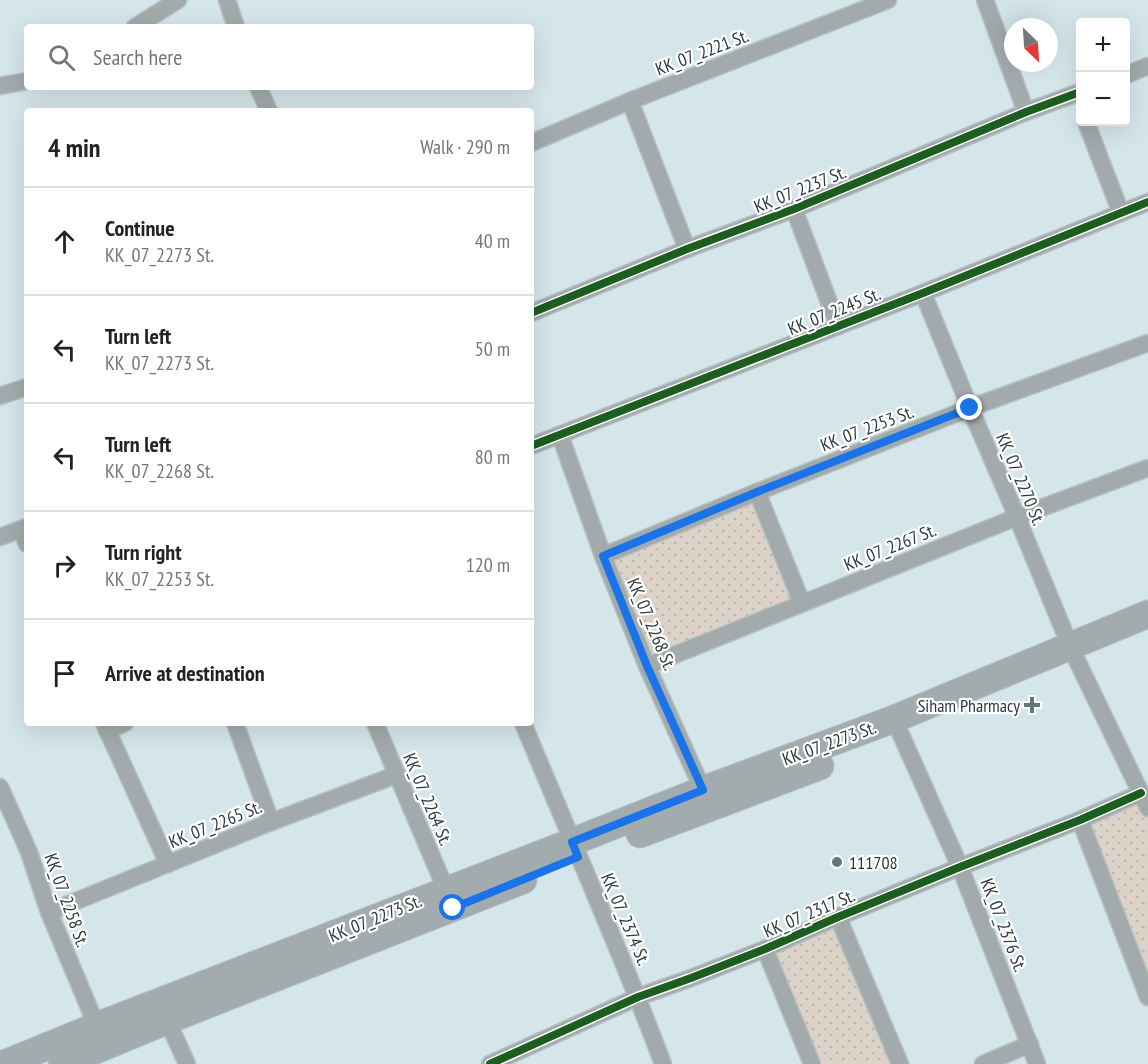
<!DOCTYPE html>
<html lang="en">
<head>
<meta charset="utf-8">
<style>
  :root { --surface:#fff; --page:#f2f2f2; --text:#222; --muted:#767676; --line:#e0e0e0 }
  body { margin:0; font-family:"PT Sans Narrow",sans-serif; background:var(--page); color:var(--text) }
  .controls { position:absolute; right:18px; top:18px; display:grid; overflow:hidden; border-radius:6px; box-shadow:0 6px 24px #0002 }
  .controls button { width:54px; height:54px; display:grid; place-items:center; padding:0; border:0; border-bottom:2px solid var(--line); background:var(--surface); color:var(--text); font:30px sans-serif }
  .compass { position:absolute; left:1004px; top:18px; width:54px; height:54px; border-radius:50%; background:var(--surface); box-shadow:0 6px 24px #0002; rotate:155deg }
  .stop { position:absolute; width:18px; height:18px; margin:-14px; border:4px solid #1a73e8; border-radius:50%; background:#fff }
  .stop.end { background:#1a73e8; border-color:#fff; box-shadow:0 2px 6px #0008 }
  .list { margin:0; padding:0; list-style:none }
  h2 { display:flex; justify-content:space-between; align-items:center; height:78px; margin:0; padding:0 24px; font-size:26px }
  h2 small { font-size:20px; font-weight:400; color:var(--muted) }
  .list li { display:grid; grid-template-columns:39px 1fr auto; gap:18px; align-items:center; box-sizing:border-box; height:108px; padding:0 24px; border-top:2px solid var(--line) }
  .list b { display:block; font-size:22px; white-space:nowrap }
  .list p { margin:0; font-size:20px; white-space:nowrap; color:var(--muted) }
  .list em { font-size:20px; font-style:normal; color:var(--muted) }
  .icon { flex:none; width:33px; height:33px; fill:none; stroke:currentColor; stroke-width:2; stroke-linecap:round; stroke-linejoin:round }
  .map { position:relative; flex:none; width:1148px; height:1064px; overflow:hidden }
  .search { position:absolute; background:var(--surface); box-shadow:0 6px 24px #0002; left:24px; top:24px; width:510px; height:66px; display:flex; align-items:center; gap:15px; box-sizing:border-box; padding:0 21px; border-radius:6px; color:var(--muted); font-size:22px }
  .panel { position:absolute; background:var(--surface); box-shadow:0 6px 24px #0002; left:24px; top:108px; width:510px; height:618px; border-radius:6px }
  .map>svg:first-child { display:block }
  .park { fill:url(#park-dots) }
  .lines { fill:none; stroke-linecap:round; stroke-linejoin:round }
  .minor-casing { stroke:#b5c3c5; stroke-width:19 }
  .primary-casing { stroke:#b5c3c5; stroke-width:29 }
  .minor { stroke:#a3aaab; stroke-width:16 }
  .primary { stroke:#a2abae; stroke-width:27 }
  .cycleway-casing { stroke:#fff; stroke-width:11 }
  .cycleway { stroke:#1b5e20; stroke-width:8 }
  .route { stroke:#1a73e8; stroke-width:8 }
  .poi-dot { fill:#677678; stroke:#fff; stroke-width:2 }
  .labels { text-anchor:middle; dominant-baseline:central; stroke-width:4.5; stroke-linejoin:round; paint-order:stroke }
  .street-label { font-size:18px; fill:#2c393b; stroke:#fff }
  .poi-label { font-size:18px; fill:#2c393b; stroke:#fff; text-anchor:end }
</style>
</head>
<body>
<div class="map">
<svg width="1148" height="1064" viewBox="0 0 1148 1064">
  <defs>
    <pattern id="park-dots" width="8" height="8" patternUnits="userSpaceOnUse" patternTransform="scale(1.5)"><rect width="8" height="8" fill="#ddd2c8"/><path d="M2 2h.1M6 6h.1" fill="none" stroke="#beb5ad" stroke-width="1.8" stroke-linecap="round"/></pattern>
  </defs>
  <rect width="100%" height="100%" fill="#d5e6ea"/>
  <!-- park -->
  <g class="park">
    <path d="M 757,492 L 802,603 L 647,666 L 603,556 Z"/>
    <path d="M 1141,793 L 1148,808 L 1148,996 L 1080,820 Z"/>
    <path d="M 838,917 L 900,1064 L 812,1064 L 765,949 Z"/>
  </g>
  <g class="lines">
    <defs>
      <g id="minor">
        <path d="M 227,0 L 236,27"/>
        <path d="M 985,0 L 1026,112"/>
        <path d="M 135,27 L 178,0"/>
        <path d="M 1126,75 L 1148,66"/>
        <path d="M 0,86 L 27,81"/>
        <path d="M 258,87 L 269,111"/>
        <path d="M 630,101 L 687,249"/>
        <path d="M 1086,122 L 1121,213"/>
        <path d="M 531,143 L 630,101 L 888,0"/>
        <path d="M 794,209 L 838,326"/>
        <path d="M 923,293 L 970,408 L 1017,517 L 1070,646 L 1148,808"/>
        <path d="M 531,313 L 687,249 L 794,209 L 1026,112 L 1080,92"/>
        <path d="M 0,396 L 27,387"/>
        <path d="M 560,435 L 603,556 L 647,666 L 707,799"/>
        <path d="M 531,446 L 923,293 L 1148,202"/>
        <path d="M 757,492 L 802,603"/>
        <path d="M 21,530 L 27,544"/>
        <path d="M 0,537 L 27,527"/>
        <path d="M 603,556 L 757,492 L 970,408 L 1148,343"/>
        <path d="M 647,666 L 1017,517 L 1148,468"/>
        <path d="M 894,719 L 960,867 L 1037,1064"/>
        <path d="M 104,723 L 168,864"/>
        <path d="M 235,723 L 271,822"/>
        <path d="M 375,723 L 450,899"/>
        <path d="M 523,723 C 570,837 620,949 663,1064"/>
        <path d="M 107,731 L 125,723"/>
        <path d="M 0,787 L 29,852 L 49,912 L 100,1034"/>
        <path d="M 1080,820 L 1148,997"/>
        <path d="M 49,912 L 271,822 L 396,775"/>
        <path d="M 838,917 L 900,1064"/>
        <path d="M 765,949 L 812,1064"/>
        <path d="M 164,1013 L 187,1064"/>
        <path d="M 490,1064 L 638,997 L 691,978 L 765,949 L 838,917 L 960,867 L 1080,820 L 1141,793"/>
        <path d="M 983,1064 L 1030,1044"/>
      </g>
      <g id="primary">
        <path d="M 640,834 L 820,766"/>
        <path d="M 4,1064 L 97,1026 L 572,842 L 703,790 L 894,719 L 1148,614"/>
        <path d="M 62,1064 L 168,1020 L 523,880"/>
      </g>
    </defs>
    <!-- minor casing -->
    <use href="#minor" class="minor-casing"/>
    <!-- primary casing -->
    <use href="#primary" class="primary-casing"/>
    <!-- minor -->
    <use href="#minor" class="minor"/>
    <!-- primary -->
    <use href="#primary" class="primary"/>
    <defs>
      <g id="cycleway">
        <path d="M 531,313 L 687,249 L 794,209 L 1026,112 L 1080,92"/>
        <path d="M 531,446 L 923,293 L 1148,202"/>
        <path d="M 490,1064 L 638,997 L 691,978 L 765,949 L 838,917 L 960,867 L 1080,820 L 1141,793"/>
      </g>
    </defs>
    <!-- cycleway casing -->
    <use href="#cycleway" class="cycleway-casing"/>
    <!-- cycleway -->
    <use href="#cycleway" class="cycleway"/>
  </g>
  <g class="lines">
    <!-- route -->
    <path class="route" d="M 453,908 L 578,857 L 572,842 L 703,790 L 647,666 L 603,556 L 757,492 L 970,408"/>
  </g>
  <!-- markers -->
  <g class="poi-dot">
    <path d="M1029 696h6v6h6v6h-6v6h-6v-6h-6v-6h6z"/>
    <circle cx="837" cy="862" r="6"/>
  </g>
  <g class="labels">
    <!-- street labels -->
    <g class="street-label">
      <text transform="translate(702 52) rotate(-21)">KK_07_2221 St.</text>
      <text transform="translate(800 189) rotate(-22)">KK_07_2237 St.</text>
      <text transform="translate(834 311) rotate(-22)">KK_07_2245 St.</text>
      <text transform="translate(867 428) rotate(-21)">KK_07_2253 St.</text>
      <text transform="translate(1021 479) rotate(67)">KK_07_2270 St.</text>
      <text transform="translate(890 547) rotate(-22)">KK_07_2267 St.</text>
      <text transform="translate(652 624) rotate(67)">KK_07_2268 St.</text>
      <text transform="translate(829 743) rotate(-20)">KK_07_2273 St.</text>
      <text transform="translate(428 799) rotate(67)">KK_07_2264 St.</text>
      <text transform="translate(215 824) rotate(-22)">KK_07_2265 St.</text>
      <text transform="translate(67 900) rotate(70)">KK_07_2258 St.</text>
      <text transform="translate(809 913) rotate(-23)">KK_07_2317 St.</text>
      <text transform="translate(375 918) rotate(-22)">KK_07_2273 St.</text>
      <text transform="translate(626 919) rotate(67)">KK_07_2374 St.</text>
      <text transform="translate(1004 925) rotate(69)">KK_07_2376 St.</text>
    </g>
    <!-- poi labels -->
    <g class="poi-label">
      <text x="1020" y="705">Siham Pharmacy</text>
      <text x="849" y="862" text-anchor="start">111708</text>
    </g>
  </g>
</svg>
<div class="controls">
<button>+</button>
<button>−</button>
</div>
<svg class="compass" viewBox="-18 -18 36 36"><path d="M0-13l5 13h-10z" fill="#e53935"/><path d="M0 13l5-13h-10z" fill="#767676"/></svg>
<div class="stop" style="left:453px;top:908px"></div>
<div class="stop end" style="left:970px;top:408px"></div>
<div class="search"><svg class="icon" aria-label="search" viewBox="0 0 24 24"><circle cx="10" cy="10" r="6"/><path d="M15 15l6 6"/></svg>Search here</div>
<section class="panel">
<h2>4 min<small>Walk · 290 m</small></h2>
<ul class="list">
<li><svg class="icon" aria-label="ahead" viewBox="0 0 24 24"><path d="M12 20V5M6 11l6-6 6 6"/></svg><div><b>Continue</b><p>KK_07_2273 St.</p></div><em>40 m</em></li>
<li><svg class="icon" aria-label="left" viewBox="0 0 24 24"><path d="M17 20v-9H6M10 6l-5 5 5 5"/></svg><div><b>Turn left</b><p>KK_07_2273 St.</p></div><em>50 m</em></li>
<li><svg class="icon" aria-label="left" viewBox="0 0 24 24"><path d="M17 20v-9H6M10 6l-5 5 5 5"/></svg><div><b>Turn left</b><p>KK_07_2268 St.</p></div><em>80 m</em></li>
<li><svg class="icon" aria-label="right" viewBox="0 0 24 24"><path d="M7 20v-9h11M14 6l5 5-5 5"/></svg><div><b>Turn right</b><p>KK_07_2253 St.</p></div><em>120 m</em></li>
<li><svg class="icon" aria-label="arrive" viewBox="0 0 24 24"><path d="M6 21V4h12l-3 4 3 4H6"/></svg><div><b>Arrive at destination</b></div></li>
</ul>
</section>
</div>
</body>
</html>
